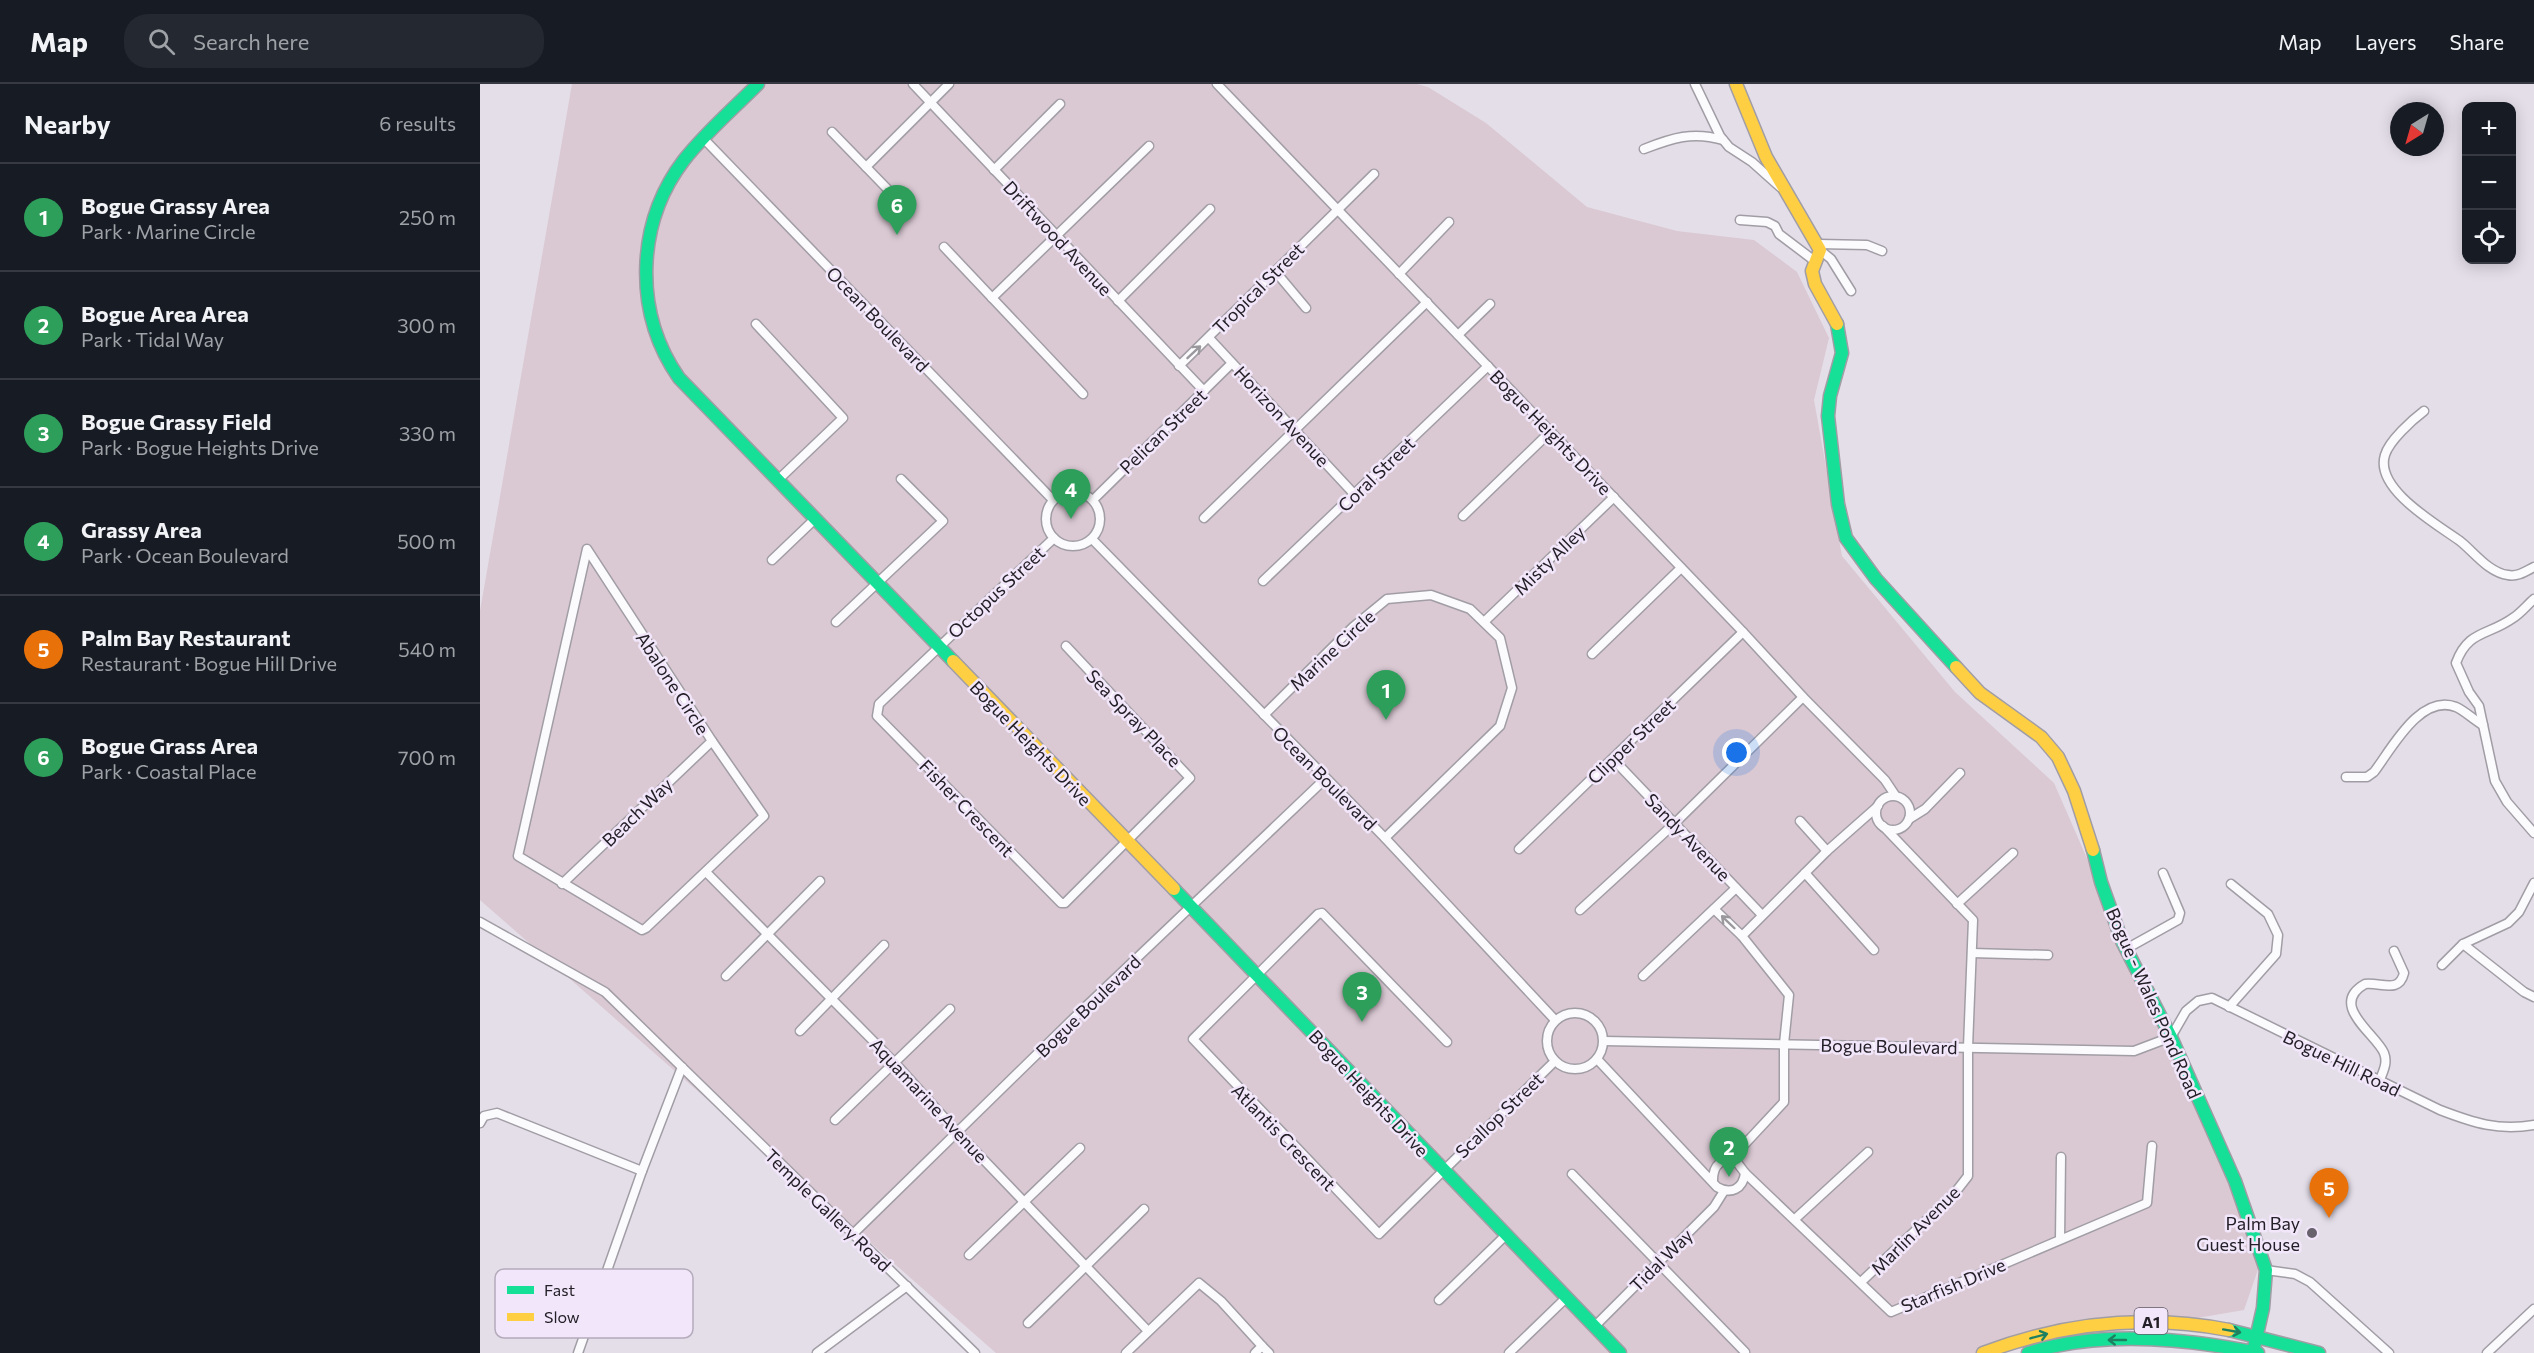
<!DOCTYPE html>
<html lang="en">
<head>
<meta charset="utf-8">
<style>
  :root { --surface:#171b24; --page:#242831; --text:#f1f3f6; --muted:#9ea1a6; --line:#363941; --accent:#b45309 }
  body { margin:0; font-family:Commissioner,sans-serif; background:var(--page); color:var(--text) }
  .controls { position:absolute; right:18px; top:18px; display:grid; overflow:hidden; border-radius:12px; box-shadow:0 3px 15px #0003 }
  .controls button { width:54px; height:54px; display:grid; place-items:center; padding:0; border:0; border-bottom:2px solid var(--line); background:var(--surface); color:var(--text); font:30px sans-serif }
  .compass { position:absolute; left:1910px; top:18px; width:54px; height:54px; border-radius:50%; background:var(--surface); box-shadow:0 3px 15px #0003; rotate:217deg }
  .you { position:absolute; left:1257px; top:669px; width:21px; height:21px; margin:-15px; border:4px solid #fff; border-radius:50%; background:#1a73e8; box-shadow:0 0 0 9px #1a73e833 }
  .badge { display:grid; place-items:center; width:39px; height:39px; border-radius:50%; background:var(--accent); color:#fff; font-size:20px; font-weight:700 }
  .pin { position:absolute; translate:-50% -50px; filter:drop-shadow(0 2px 3px #0008) }
  .pin::after { content:''; position:absolute; top:32px; width:21px; height:18px; background:inherit; clip-path:polygon(0 0,100% 0,50% 100%) }
  .list { margin:0; padding:0; list-style:none }
  h2 { display:flex; justify-content:space-between; align-items:center; height:78px; margin:0; padding:0 24px; font-size:26px }
  h2 small { font-size:20px; font-weight:400; color:var(--muted) }
  .list li { display:grid; grid-template-columns:39px 1fr auto; gap:18px; align-items:center; box-sizing:border-box; height:108px; padding:0 24px; border-top:2px solid var(--line) }
  .list b { display:block; font-size:22px; white-space:nowrap }
  .list p { margin:0; font-size:20px; white-space:nowrap; color:var(--muted) }
  .list em { font-size:20px; font-style:normal; color:var(--muted) }
  .icon { flex:none; width:33px; height:33px; fill:none; stroke:currentColor; stroke-width:2; stroke-linecap:round; stroke-linejoin:round }
  .map { position:relative; flex:none; width:2054px; height:1269px; overflow:hidden }
  header { display:flex; align-items:center; gap:36px; box-sizing:border-box; height:84px; padding:0 30px; background:var(--surface); border-bottom:2px solid var(--line) }
  header strong { font-size:28px }
  nav { display:flex; gap:33px; margin-inline-start:auto; font-size:21px }
  .search { width:420px; height:54px; background:var(--page); display:flex; align-items:center; gap:15px; box-sizing:border-box; padding:0 21px; border-radius:24px; color:var(--muted); font-size:22px }
  main { display:flex }
  aside { flex:1; background:var(--surface) }
  .map>svg:first-child { display:block }
  .green { fill:#dac9d3 }
  .lines { fill:none; stroke-linecap:round; stroke-linejoin:round }
  .street-casing { stroke:#a19da5; stroke-width:11 }
  .fast-casing { stroke:#a19da5; stroke-width:15 }
  .slow-casing { stroke:#a19da5; stroke-width:15 }
  .street { stroke:#fbfafc; stroke-width:8 }
  .fast { stroke:#16e098; stroke-width:12 }
  .slow { stroke:#ffcf43; stroke-width:12 }
  .oneway { stroke:#9a989c }
  .oneway2 { stroke:#1d8060 }
  .poi-dot { fill:#67626b; stroke:#f2e6fb; stroke-width:2 }
  .labels { text-anchor:middle; dominant-baseline:central; stroke-width:5; stroke-linejoin:round; paint-order:stroke }
  .shield { fill:#f2e6fb; stroke:#625b67; stroke-width:1.5 }
  .shield-label { font-size:16px; font-weight:bold; fill:#242027 }
  .street-label { font-size:18px; fill:#242027; stroke:#f2e6fb }
  .poi-label { font-size:18px; fill:#242027; stroke:#f2e6fb; text-anchor:end }
  .key { fill:#f2e6fb; stroke:#b4abbb; stroke-width:1.5 }
  .key-label { font-size:16px; fill:#242027 }
</style>
</head>
<body>
<header>
<strong>Map</strong>
<div class="search"><svg class="icon" aria-label="search" viewBox="0 0 24 24"><circle cx="10" cy="10" r="6"/><path d="M15 15l6 6"/></svg>Search here</div>
<nav><a>Map</a><a>Layers</a><a>Share</a></nav>
</header>
<main>
<aside>
<h2>Nearby<small>6 results</small></h2>
<ul class="list">
<li><span class="badge" style="background:#2e9e5b">1</span><div><b>Bogue Grassy Area</b><p>Park · Marine Circle</p></div><em>250 m</em></li>
<li><span class="badge" style="background:#2e9e5b">2</span><div><b>Bogue Area Area</b><p>Park · Tidal Way</p></div><em>300 m</em></li>
<li><span class="badge" style="background:#2e9e5b">3</span><div><b>Bogue Grassy Field</b><p>Park · Bogue Heights Drive</p></div><em>330 m</em></li>
<li><span class="badge" style="background:#2e9e5b">4</span><div><b>Grassy Area</b><p>Park · Ocean Boulevard</p></div><em>500 m</em></li>
<li><span class="badge" style="background:#e8710a">5</span><div><b>Palm Bay Restaurant</b><p>Restaurant · Bogue Hill Drive</p></div><em>540 m</em></li>
<li><span class="badge" style="background:#2e9e5b">6</span><div><b>Bogue Grass Area</b><p>Park · Coastal Place</p></div><em>700 m</em></li>
</ul>
</aside>
<div class="map">
<svg width="2054" height="1269" viewBox="0 0 2054 1269">
  <rect width="100%" height="100%" fill="#e4dee9"/>
  <!-- green -->
  <path class="green" d="M 92,0 L 937,0 L 948,3 L 1006,39 L 1107,123 L 1197,147 L 1274,156 L 1317,188 L 1349,254 L 1334,316 L 1362,472 L 1475,608 L 1574,699 L 1782,1174 L 1764,1226 L 1513,1269 L 516,1269 L 0,816 L 0,527 Z"/>
  <g class="lines">
    <defs>
      <g id="street">
        <path d="M 433,0 L 724,307"/>
        <path d="M 737,0 L 1263,548 L 1323,613 L 1405,696 L 1415,711"/>
        <path d="M 1215,0 L 1240,52 L 1249,63 L 1272,78 L 1300,103"/>
        <path d="M 352,48 L 422,120"/>
        <path d="M 223,54 L 573,416"/>
        <path d="M 1164,65 C 1192,54 1213,47 1243,56"/>
        <path d="M 386,83 L 469,0"/>
        <path d="M 514,86 L 580,20"/>
        <path d="M 1260,136 L 1287,138 L 1295,142 L 1299,150 L 1336,178"/>
        <path d="M 1339,160 L 1387,161 L 1402,167"/>
        <path d="M 464,163 L 603,310"/>
        <path d="M 1340,166 L 1351,175 L 1371,207"/>
        <path d="M 795,187 L 826,224"/>
        <path d="M 919,190 L 969,138"/>
        <path d="M 512,214 L 669,62"/>
        <path d="M 638,217 L 730,125"/>
        <path d="M 276,240 L 363,334 L 299,395"/>
        <path d="M 978,251 L 1010,220"/>
        <path d="M 729,254 L 875,411"/>
        <path d="M 699,282 L 894,90"/>
        <path d="M 1944,327 C 1932,336 1909,357 1905,371 C 1894,405 1958,441 1980,457 C 1994,468 2009,489 2028,491 C 2038,493 2046,487 2054,483"/>
        <circle cx="593" cy="435" r="27"/>
        <path d="M 613,416 L 752,279"/>
        <path d="M 983,432 L 1071,347"/>
        <path d="M 724,434 L 947,218"/>
        <path d="M 574,454 L 399,620 L 397,632 L 581,819 L 585,819 L 710,694 L 586,562"/>
        <path d="M 612,455 L 905,754 L 1075,936"/>
        <path d="M 107,465 L 232,657 L 284,732 L 166,844 L 162,846 L 38,772 Z"/>
        <path d="M 292,476 L 336,434"/>
        <path d="M 783,497 L 1008,282"/>
        <path d="M 2054,515 C 2047,521 2041,529 2033,534 C 2008,552 1988,546 1976,579 L 1989,608 L 1999,622 L 2015,697 L 2027,718 L 2054,749"/>
        <path d="M 356,538 L 463,437 L 421,395"/>
        <path d="M 1004,538 L 1134,413"/>
        <path d="M 1112,570 L 1201,484"/>
        <path d="M 784,631 L 873,543 L 907,515 L 951,511 L 990,525 L 1020,554 L 1032,604 L 1020,642 L 905,754"/>
        <path d="M 1133,675 L 1282,831"/>
        <path d="M 1866,693 L 1887,693 L 1894,688 C 1911,666 1940,609 1976,623 C 1985,627 1994,636 2003,641"/>
        <circle cx="1413" cy="729" r="17"/>
        <path d="M 1429,735 L 1445,725 L 1480,689"/>
        <path d="M 1320,737 L 1347,767"/>
        <path d="M 1039,765 L 1263,548"/>
        <path d="M 226,788 L 415,979 L 478,1049 L 668,1247"/>
        <path d="M 1325,789 L 1394,866"/>
        <path d="M 82,800 L 232,657"/>
        <path d="M 1477,820 L 1533,769"/>
        <path d="M 1234,825 L 1262,852 L 1309,911 L 1304,960 L 1304,1018 L 1250,1076"/>
        <path d="M 1100,826 L 1195,739 L 1323,613"/>
        <path d="M 0,838 L 125,908 L 495,1269"/>
        <path d="M 1262,852 L 1347,767 L 1398,722"/>
        <path d="M 1983,860 L 2044,908 L 2054,913"/>
        <path d="M 1646,865 L 1698,836 L 1700,829 L 1683,789"/>
        <path d="M 1492,869 L 1568,871"/>
        <path d="M 1962,881 L 1983,860 L 2028,839 L 2039,828 L 2054,799"/>
        <path d="M 246,892 L 340,797"/>
        <path d="M 1163,892 L 1256,804"/>
        <path d="M 1749,923 L 1796,870 L 1798,851 L 1788,830 L 1751,800"/>
        <circle cx="1095" cy="957" r="28"/>
        <path d="M 320,947 L 404,861"/>
        <path d="M 1124,957 L 1654,967 L 1691,953 L 1706,927 L 1718,917 L 1732,914 L 1960,1026 C 1994,1039 2018,1047 2054,1041"/>
        <path d="M 967,958 L 842,829 L 838,830 L 713,955 L 899,1150 L 1075,977"/>
        <path d="M 1117,975 L 1237,1103 C 1251,1111 1263,1105 1265,1089 L 1256,1077 C 1242,1073 1233,1081 1233,1096"/>
        <path d="M 1900,996 C 1903,987 1908,979 1904,969 C 1896,950 1848,921 1885,900 C 1901,898 1919,910 1924,889 L 1914,867"/>
        <path d="M 355,1036 L 470,925"/>
        <path d="M 0,1039 L 4,1032 L 17,1029 L 162,1087"/>
        <path d="M 1265,1089 L 1411,1228 L 1667,1119 L 1672,1062"/>
        <path d="M 1092,1090 L 1265,1268"/>
        <path d="M 1315,1135 L 1388,1068"/>
        <path d="M 373,1150 L 599,929 L 845,695"/>
        <path d="M 1580,1155 L 1581,1073"/>
        <path d="M 489,1171 L 600,1064"/>
        <path d="M 1786,1186 L 1815,1190 L 1830,1198 L 1909,1269"/>
        <path d="M 1381,1198 L 1474,1110 L 1488,1092 L 1488,963 L 1493,836 L 1403,742"/>
        <path d="M 959,1216 L 1027,1150"/>
        <path d="M 548,1239 L 664,1125"/>
        <path d="M 1115,1242 L 1234,1123 L 1244,1107"/>
        <path d="M 782,1262 L 789,1269"/>
        <path d="M 98,1269 L 162,1087 L 202,983"/>
        <path d="M 337,1269 L 427,1202"/>
        <path d="M 646,1269 L 719,1199 L 741,1217 L 782,1262 L 775,1269"/>
        <path d="M 1029,1269 L 1087,1213"/>
        <path d="M 2007,1269 L 2054,1225"/>
      </g>
      <g id="fast">
        <path d="M 278,0 C 253,25 226,48 204,76 C 156,139 153,228 199,294 L 473,577"/>
        <path d="M 1357,240 L 1362,269 L 1350,312 L 1348,332 L 1358,420 L 1366,454 L 1396,495 L 1476,583"/>
        <path d="M 1613,766 L 1621,798 L 1642,857 L 1691,953 L 1755,1097 L 1786,1186 L 1783,1224 L 1773,1268"/>
        <path d="M 694,805 L 1140,1269"/>
        <path d="M 1749,1246 L 1839,1269"/>
        <path d="M 1548,1269 C 1621,1246 1704,1254 1778,1269"/>
      </g>
      <g id="slow">
        <path d="M 1256,0 L 1286,73 L 1340,166 L 1332,187 L 1335,200 L 1357,240"/>
        <path d="M 473,577 L 694,805"/>
        <path d="M 1476,583 L 1500,609 L 1561,653 L 1578,673 L 1594,707 L 1613,766"/>
        <path d="M 1503,1269 C 1582,1239 1665,1230 1749,1246"/>
      </g>
    </defs>
    <!-- street casing -->
    <use href="#street" class="street-casing"/>
    <!-- fast casing -->
    <use href="#fast" class="fast-casing"/>
    <!-- slow casing -->
    <use href="#slow" class="slow-casing"/>
    <!-- street -->
    <use href="#street" class="street"/>
    <!-- fast -->
    <use href="#fast" class="fast"/>
    <!-- slow -->
    <use href="#slow" class="slow"/>
  </g>
  <!-- one-way arrows -->
  <defs><path id="oneway-shaft" d="M-6 0H5M1.5-3L5.5 0L1.5 3" fill="none" stroke-width="1.6" stroke-linecap="round" stroke-linejoin="round" transform="scale(1.5)"/></defs>
  <g class="oneway">
    <use href="#oneway-shaft" transform="translate(714 268) rotate(-43)"/>
    <use href="#oneway-shaft" transform="translate(1248 838) rotate(-136)"/>
  </g>
  <g class="oneway2">
    <use href="#oneway-shaft" transform="translate(1752 1247) rotate(10)"/>
    <use href="#oneway-shaft" transform="translate(1559 1252) rotate(-15)"/>
    <use href="#oneway-shaft" transform="translate(1637 1256) rotate(180)"/>
  </g>
  <!-- markers -->
  <circle class="poi-dot" cx="1832" cy="1149" r="6"/>
  <g class="labels">
    <!-- shield labels -->
    <rect class="shield" x="1654.5" y="1224" width="33" height="26" rx="4.5"/>
    <g class="shield-label">
      <text x="1671" y="1237">A1</text>
    </g>
    <!-- street labels -->
    <g class="street-label">
      <text transform="translate(578 154) rotate(47)">Driftwood Avenue</text>
      <text transform="translate(778 204) rotate(-45)">Tropical Street</text>
      <text transform="translate(398 235) rotate(46)">Ocean Boulevard</text>
      <text transform="translate(802 332) rotate(47)">Horizon Avenue</text>
      <text transform="translate(683 347) rotate(-44)">Pelican Street</text>
      <text transform="translate(1071 348) rotate(46)">Bogue Heights Drive</text>
      <text transform="translate(896 390) rotate(-44)">Coral Street</text>
      <text transform="translate(1069 476) rotate(-44)">Misty Alley</text>
      <text transform="translate(516 508) rotate(-43)">Octopus Street</text>
      <text transform="translate(852 566) rotate(-43)">Marine Circle</text>
      <text transform="translate(193 599) rotate(57)">Abalone Circle</text>
      <text transform="translate(654 634) rotate(46)">Sea Spray Place</text>
      <text transform="translate(1151 657) rotate(-44)">Clipper Street</text>
      <text transform="translate(551 659) rotate(46)">Bogue Heights Drive</text>
      <text transform="translate(845 694) rotate(45)">Ocean Boulevard</text>
      <text transform="translate(487 724) rotate(46)">Fisher Crescent</text>
      <text transform="translate(157 728) rotate(-44)">Beach Way</text>
      <text transform="translate(1208 753) rotate(46)">Sandy Avenue</text>
      <text transform="translate(1674 919) rotate(66)">Bogue - Wales Pond Road</text>
      <text transform="translate(608 922) rotate(-44)">Bogue Boulevard</text>
      <text transform="translate(1409 962) rotate(1)">Bogue Boulevard</text>
      <text transform="translate(1862 979) rotate(26)">Bogue Hill Road</text>
      <text transform="translate(889 1009) rotate(47)">Bogue Heights Drive</text>
      <text transform="translate(449 1016) rotate(47)">Aquamarine Avenue</text>
      <text transform="translate(1019 1031) rotate(-44)">Scallop Street</text>
      <text transform="translate(804 1053) rotate(46)">Atlantis Crescent</text>
      <text transform="translate(348 1126) rotate(44)">Temple Gallery Road</text>
      <text transform="translate(1435 1146) rotate(-45)">Marlin Avenue</text>
      <text transform="translate(1181 1176) rotate(-45)">Tidal Way</text>
      <text transform="translate(1473 1201) rotate(-23)">Starfish Drive</text>
    </g>
    <!-- poi labels -->
    <g class="poi-label">
      <text x="1820" y="1139">Palm Bay<tspan x="1820" dy="21">Guest House</tspan></text>
    </g>
  </g>
  <!-- legend -->
  <rect x="15" y="1185" width="198" height="69" rx="9" class="key"/>
  <rect x="27" y="1202" width="27" height="8" fill="#16e098"/>
  <rect x="27" y="1229" width="27" height="8" fill="#ffcf43"/>
  <g class="key-label">
    <text x="64" y="1212">Fast</text>
    <text x="64" y="1239">Slow</text>
  </g>
</svg>
<div class="controls">
<button>+</button>
<button>−</button>
<button><svg class="icon" aria-label="locate" viewBox="0 0 24 24"><circle cx="12" cy="12" r="6"/><path d="M12 2v4M12 18v4M2 12h4M18 12h4"/></svg></button>
</div>
<svg class="compass" viewBox="-18 -18 36 36"><path d="M0-13l5 13h-10z" fill="#e53935"/><path d="M0 13l5-13h-10z" fill="#9ea1a6"/></svg>
<div class="you"></div>
<div class="pin badge" style="left:906px;top:636px;background:#2e9e5b">1</div>
<div class="pin badge" style="left:1249px;top:1093px;background:#2e9e5b">2</div>
<div class="pin badge" style="left:882px;top:938px;background:#2e9e5b">3</div>
<div class="pin badge" style="left:591px;top:435px;background:#2e9e5b">4</div>
<div class="pin badge" style="left:1849px;top:1134px;background:#e8710a">5</div>
<div class="pin badge" style="left:417px;top:151px;background:#2e9e5b">6</div>
</div>
</main>
</body>
</html>
